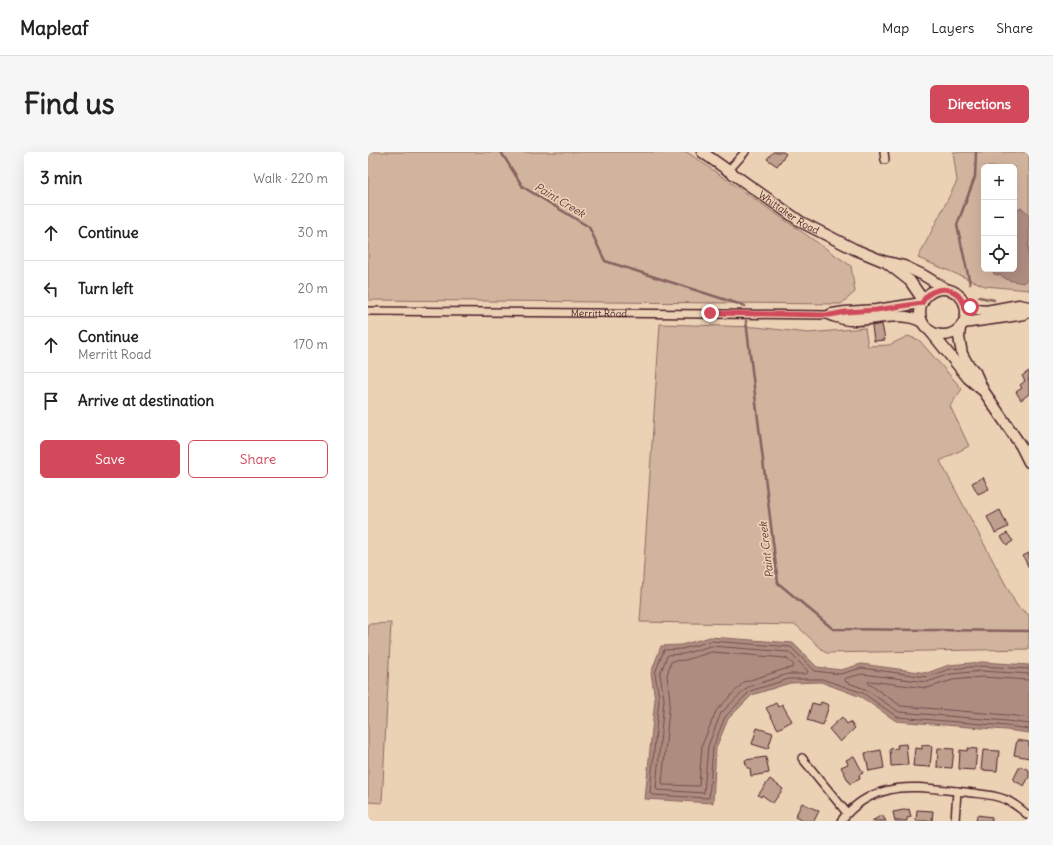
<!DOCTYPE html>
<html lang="en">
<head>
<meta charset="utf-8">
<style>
  :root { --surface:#fff; --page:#f6f6f6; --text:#222; --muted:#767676; --line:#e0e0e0; --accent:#d1495b }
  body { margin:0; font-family:Delius,sans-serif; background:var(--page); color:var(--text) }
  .controls { position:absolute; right:12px; top:12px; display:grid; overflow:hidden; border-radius:6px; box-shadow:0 4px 16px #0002 }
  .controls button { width:36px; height:36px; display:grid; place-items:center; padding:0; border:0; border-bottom:1px solid var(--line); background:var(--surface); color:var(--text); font:20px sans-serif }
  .stop { position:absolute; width:12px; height:12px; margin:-9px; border:3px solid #d1495b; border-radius:50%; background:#fff }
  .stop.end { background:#d1495b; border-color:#fff; box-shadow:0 1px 4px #0008 }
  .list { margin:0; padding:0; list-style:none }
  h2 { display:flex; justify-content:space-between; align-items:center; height:52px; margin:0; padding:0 16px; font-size:17px }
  h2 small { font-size:13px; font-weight:400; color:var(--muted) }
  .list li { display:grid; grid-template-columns:26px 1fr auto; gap:12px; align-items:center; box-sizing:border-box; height:56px; padding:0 16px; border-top:1px solid var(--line) }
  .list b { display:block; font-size:15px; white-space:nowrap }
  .list p { margin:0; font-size:13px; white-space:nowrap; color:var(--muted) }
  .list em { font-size:13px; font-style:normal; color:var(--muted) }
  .actions { display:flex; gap:8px; padding:12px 16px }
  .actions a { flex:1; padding:9px 0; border:1px solid var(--accent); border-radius:6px; text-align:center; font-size:14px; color:var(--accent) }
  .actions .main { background:var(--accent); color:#fff }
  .icon { flex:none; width:22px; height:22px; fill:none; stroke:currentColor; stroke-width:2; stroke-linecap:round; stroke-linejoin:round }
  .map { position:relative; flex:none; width:661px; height:669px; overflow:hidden; border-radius:6px }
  header { display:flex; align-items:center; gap:24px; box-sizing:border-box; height:56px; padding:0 20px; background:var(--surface); border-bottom:1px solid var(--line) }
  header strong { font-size:19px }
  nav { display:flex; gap:22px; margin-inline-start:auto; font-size:14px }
  .intro { display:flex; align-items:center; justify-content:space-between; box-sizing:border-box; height:96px; padding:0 24px }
  h1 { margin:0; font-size:28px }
  .button { padding:10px 18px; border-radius:6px; background:var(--accent); color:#fff; font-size:14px; font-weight:700 }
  main { display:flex; gap:24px; padding:0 24px }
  aside { flex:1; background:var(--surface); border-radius:6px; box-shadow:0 4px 16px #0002 }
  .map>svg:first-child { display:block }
  .green { fill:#d1b49e; stroke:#8e6a64; fill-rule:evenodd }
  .water { fill:#ae8d80; stroke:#86615e }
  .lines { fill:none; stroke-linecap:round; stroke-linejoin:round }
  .shore { stroke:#724b4d; stroke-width:1 }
  .stream { stroke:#86615e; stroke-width:2.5 }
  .building { fill:#bfa08e; stroke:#4a1f2b }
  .street-casing { stroke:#4a1f2b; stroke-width:10 }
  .secondary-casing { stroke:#4a1f2b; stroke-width:13 }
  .street { stroke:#ecd2b4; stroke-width:7 }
  .secondary { stroke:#ecd2b4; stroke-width:10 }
  .route { stroke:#d1495b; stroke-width:5 }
  .labels { text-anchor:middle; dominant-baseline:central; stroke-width:3.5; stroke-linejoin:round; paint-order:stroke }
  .street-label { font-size:10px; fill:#4a1f2b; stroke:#ecd2b4 }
  .water-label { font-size:11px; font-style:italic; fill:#633a40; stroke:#ecd2b4 }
</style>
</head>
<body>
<header>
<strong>Mapleaf</strong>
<nav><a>Map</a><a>Layers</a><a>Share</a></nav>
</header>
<div class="intro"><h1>Find us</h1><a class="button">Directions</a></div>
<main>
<aside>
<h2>3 min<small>Walk · 220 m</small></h2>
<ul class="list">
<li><svg class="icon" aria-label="ahead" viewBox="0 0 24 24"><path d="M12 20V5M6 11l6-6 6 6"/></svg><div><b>Continue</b></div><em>30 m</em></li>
<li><svg class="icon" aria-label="left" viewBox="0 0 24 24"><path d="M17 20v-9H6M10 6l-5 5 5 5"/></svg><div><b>Turn left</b></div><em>20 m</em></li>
<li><svg class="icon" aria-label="ahead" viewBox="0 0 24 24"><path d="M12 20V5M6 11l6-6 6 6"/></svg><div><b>Continue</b><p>Merritt Road</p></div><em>170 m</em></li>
<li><svg class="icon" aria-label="arrive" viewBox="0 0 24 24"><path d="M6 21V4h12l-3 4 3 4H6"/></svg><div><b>Arrive at destination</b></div></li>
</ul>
<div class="actions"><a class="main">Save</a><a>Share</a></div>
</aside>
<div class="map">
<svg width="661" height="669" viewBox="0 0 661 669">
  <rect width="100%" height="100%" fill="#ecd2b4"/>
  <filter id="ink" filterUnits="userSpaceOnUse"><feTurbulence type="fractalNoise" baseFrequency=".025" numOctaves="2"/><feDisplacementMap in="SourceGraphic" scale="8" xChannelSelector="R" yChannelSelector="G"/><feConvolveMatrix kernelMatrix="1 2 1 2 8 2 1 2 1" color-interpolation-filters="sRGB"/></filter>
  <g filter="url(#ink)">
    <!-- green -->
    <g class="green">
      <path d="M 0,0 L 319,0 L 483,114 L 487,140 L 473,152 L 0,148 Z"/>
      <path d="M 585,0 L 661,0 L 661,138 L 617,134 L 550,106 L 589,29 ZM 616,15 L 646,15 L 646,117 L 616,117 Z"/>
      <path d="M 292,172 L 388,175 L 440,181 L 497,176 L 500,194 L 521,193 L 540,184 L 551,188 L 594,237 L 582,254 L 601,294 L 572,309 L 649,454 L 661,463 L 661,497 L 458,501 L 428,473 L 272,470 Z"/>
      <path d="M 23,471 L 14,651 L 0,650 L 0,472 Z"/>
    </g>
    <!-- water -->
    <g class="water">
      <path d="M 654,56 L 661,62 L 661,89 L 660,94 L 661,126 L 655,131 L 640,128 L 634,124 L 626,122 L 624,117 L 646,117 L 646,59 Z"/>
      <path d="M 342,485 L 425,491 L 449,515 L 473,518 L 493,512 L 559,521 L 581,513 L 614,510 L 661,513 L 661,581 L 638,578 L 528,569 L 493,545 L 453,530 L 422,531 L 384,543 L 360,567 L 348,596 L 345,651 L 277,647 L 287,547 L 283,521 L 293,494 L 313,493 Z"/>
    </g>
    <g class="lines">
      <!-- shore -->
      <g class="shore">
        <path d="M 343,494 L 421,500 L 439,518 L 440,520 L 438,522 L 420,522 L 380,535 L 353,561 L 340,594 L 336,641 L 289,638 L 288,636 L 296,547 L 292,522 L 299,504 L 300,503 L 315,502 Z"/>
        <path d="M 344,500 L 418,506 L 425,512 L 426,514 L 424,516 L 417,517 L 376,530 L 348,559 L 334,593 L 331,634 L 295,633 L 294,631 L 302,548 L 299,523 L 303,510 L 305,509 L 317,508 Z"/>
        <path d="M 661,517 L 613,514 L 582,517 L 559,525 L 494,516 L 472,522 L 447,519 L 423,495 L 343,489 L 314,497 L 296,498 L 287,521 L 291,547 L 282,641 L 284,643 L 341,646 L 345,595 L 357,565 L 382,539 L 421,527 L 454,527 L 495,541 L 529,565 L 639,574 L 661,577"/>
        <path d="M 661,522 L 614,519 L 583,522 L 559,530 L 494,522 L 478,526 L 477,528 L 478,530 L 497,537 L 531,560 L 639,569 L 661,572"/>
        <path d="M 661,528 L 614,525 L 585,528 L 559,536 L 502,529 L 500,530 L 501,532 L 533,554 L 640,563 L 661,566"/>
      </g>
      <!-- stream -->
      <g class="stream">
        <path d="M 133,0 L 155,35 L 221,75 L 237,109 L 377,154"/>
        <path d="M 602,132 L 589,73 L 607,25 L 608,0"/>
        <path d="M 611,145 L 626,148"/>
        <path d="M 378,169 L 410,431 L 465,477 L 661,479"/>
      </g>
    </g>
    <!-- building -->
    <g class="building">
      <path d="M 405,0 L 415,0 L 418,2 L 409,14 L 399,7 Z"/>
      <path d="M 514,172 L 517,188 L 506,189 L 504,174 Z"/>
      <path d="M 661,219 L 661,227 L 660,227 L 661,229 L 661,242 L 653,248 L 648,240 L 654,236 L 652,233 L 657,229 L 654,224 Z"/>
      <path d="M 615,325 L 621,337 L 610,342 L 604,331 Z"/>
      <path d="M 632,358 L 640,375 L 627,381 L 619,365 Z"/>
      <path d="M 639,381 L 645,389 L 639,393 L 633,385 Z"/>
      <path d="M 661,401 L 661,416 L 655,404 Z"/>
      <path d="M 453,550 L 461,553 L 455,573 L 439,568 L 444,551 L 452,553 Z"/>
      <path d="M 408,551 L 410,555 L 414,552 L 424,569 L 410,577 L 398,556 Z"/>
      <path d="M 474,565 L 479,572 L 482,570 L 487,576 L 472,590 L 461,577 Z"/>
      <path d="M 389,576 L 405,581 L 400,597 L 384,592 Z"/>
      <path d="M 649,588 L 661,590 L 661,606 L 646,603 Z"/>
      <path d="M 538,592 L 540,613 L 523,614 L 522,597 L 530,596 L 529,593 Z"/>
      <path d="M 554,593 L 564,594 L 562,615 L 545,614 L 547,596 L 554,597 Z"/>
      <path d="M 570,596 L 586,597 L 584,616 L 569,615 Z"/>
      <path d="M 600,596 L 609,597 L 607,618 L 591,617 L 592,598 L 599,599 Z"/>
      <path d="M 513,598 L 516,616 L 501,619 L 497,601 Z"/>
      <path d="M 615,598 L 631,599 L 629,619 L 613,618 Z"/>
      <path d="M 486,604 L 495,621 L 491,623 L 492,627 L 482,632 L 473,615 L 480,612 L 478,608 Z"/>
      <path d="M 398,605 L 401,621 L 383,624 L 382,616 L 379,616 L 377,608 Z"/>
      <path d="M 652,614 L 661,618 L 661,625 L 656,634 L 645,628 Z"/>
      <path d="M 402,627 L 415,637 L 405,651 L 394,643 L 393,645 L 390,643 Z"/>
      <path d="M 434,651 L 451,659 L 446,669 L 435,669 L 427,665 Z"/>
      <path d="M 541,657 L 543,665 L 539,666 L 539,669 L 527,669 L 525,660 Z"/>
      <path d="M 549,658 L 565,659 L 564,669 L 548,669 Z"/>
      <path d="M 514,663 L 518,669 L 504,669 Z"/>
      <path d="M 609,663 L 624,665 L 624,669 L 608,669 Z"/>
    </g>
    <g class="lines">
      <defs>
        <g id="street">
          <path d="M 516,0 L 517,8"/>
          <path d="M 360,19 L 377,0"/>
          <path id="s1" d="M 0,159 L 462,163"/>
          <path d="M 434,606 L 479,661"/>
          <path d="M 473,669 C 485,653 502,642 521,638 C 542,632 574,638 597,640 C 610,642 624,642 636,647 C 645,650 654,658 661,664"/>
          <path d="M 587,669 L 589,639"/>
        </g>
        <g id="secondary">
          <path id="s2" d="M 334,0 L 433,70 L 486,97 L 515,109 L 536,114 L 555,123 L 578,137"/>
          <path d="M 519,111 L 542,129 L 555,148"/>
          <circle cx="575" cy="160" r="23"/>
          <path d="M 597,154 L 610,158 L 618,159 L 651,153 L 661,155"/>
          <path d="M 464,162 L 477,160 L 508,158 L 554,151"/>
          <path d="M 462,163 C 469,165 476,168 483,168 C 505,169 534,158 554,170"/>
          <path d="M 595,171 L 638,165 L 656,162 L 661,160"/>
          <path d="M 592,176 L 591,185 L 594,202 L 599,211 L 607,220 L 615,238 L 653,294 L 661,310"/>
          <path d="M 563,180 L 600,226 L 613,237"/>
        </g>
      </defs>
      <!-- street casing -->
      <use href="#street" class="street-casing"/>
      <!-- secondary casing -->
      <use href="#secondary" class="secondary-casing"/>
      <!-- street -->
      <use href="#street" class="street"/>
      <!-- secondary -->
      <use href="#secondary" class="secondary"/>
    </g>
  </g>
  <g class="lines" filter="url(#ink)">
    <!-- route -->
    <path class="route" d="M 342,161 L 462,163 L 477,160 L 508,158 L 554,151 C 560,138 578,132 590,143 C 593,146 595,150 597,154 L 602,155"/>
  </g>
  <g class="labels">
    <!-- street labels -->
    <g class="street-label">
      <text stroke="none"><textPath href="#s2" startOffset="106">Whittaker Road</textPath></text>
      <text stroke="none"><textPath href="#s1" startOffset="231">Merritt Road</textPath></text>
    </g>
    <!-- water labels -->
    <g class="water-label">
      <text transform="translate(192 48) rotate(31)">Paint Creek</text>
      <text transform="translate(398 398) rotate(-97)">Paint Creek</text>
    </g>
  </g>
</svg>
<div class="controls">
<button>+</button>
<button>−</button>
<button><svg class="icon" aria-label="locate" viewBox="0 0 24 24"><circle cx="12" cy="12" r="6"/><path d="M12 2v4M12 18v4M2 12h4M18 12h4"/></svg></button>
</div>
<div class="stop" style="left:602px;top:155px"></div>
<div class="stop end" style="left:342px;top:161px"></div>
</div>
</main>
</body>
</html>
